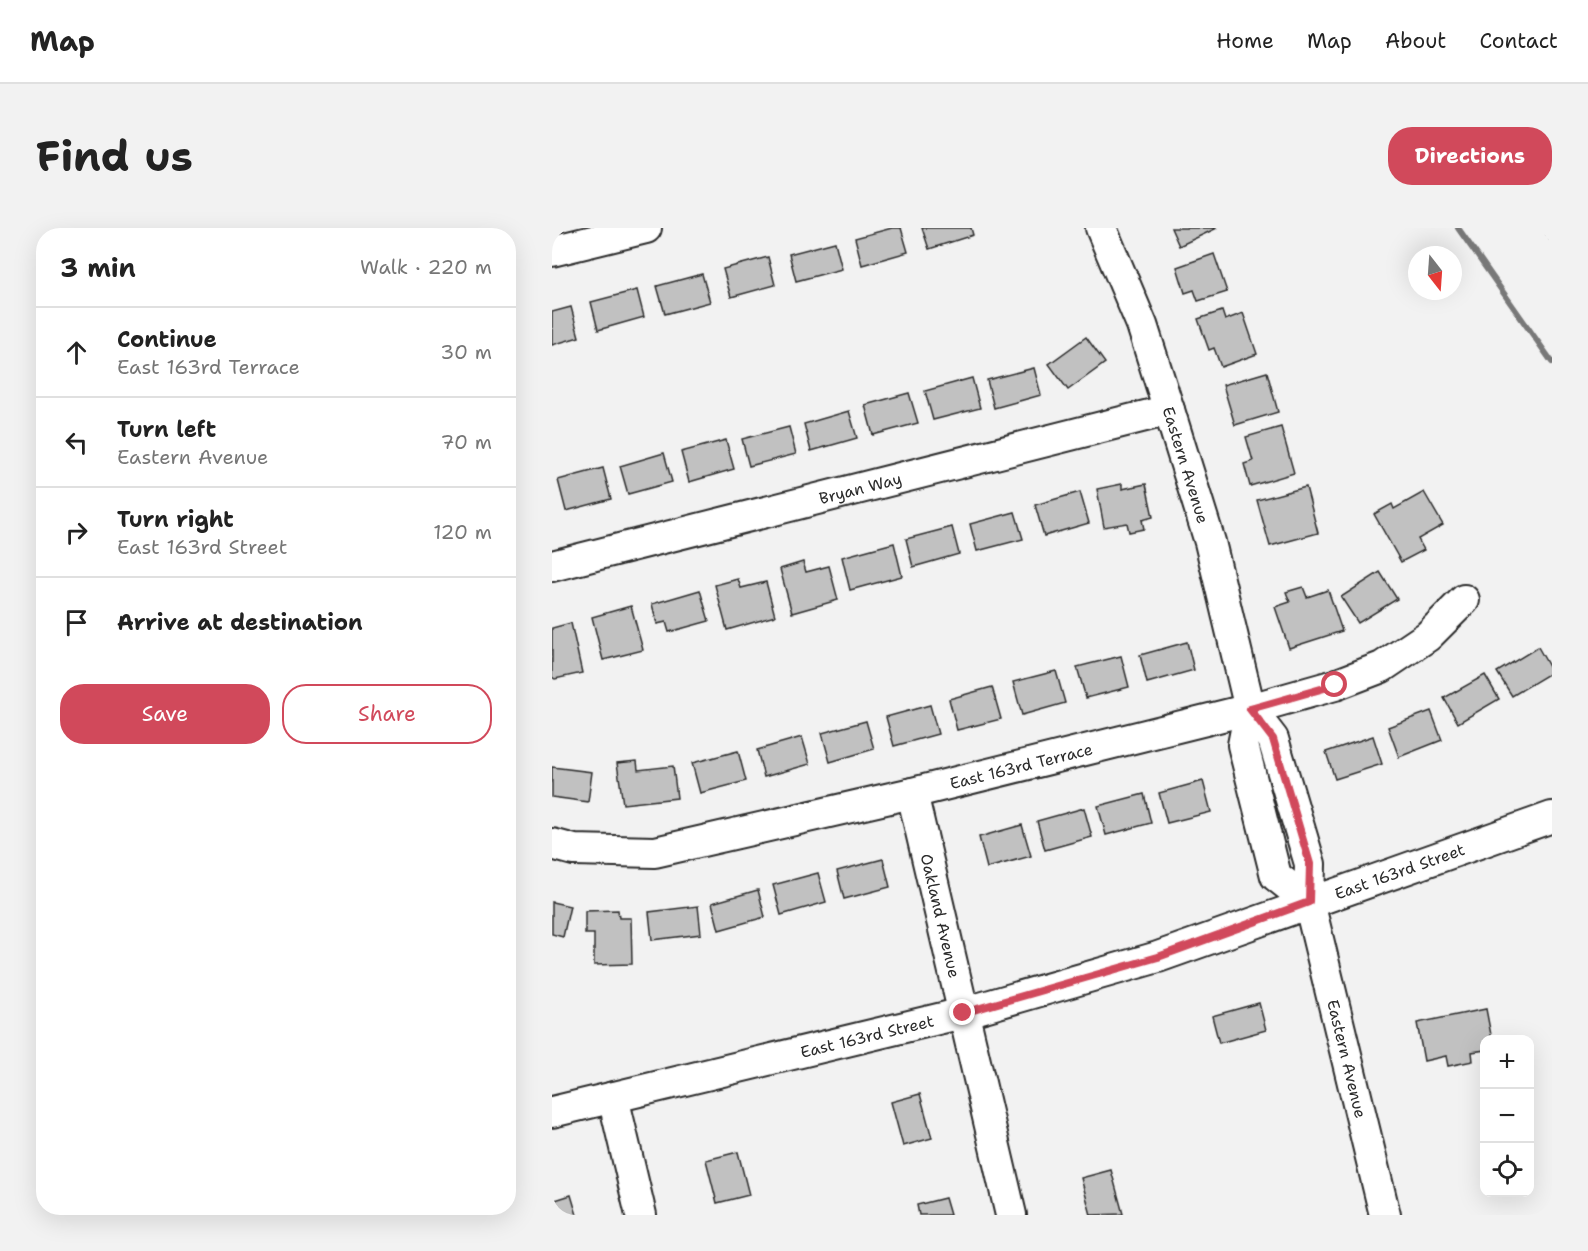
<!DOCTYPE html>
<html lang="en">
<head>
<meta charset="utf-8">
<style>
  :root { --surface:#fff; --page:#f2f2f2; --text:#222; --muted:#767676; --line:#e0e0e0; --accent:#d1495b }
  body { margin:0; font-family:"Shantell Sans",sans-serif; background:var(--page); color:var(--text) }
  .controls { position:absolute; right:18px; bottom:18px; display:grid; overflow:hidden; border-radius:12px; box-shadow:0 6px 24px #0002 }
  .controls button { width:54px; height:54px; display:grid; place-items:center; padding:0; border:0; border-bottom:2px solid var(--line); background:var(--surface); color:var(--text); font:30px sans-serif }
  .compass { position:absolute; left:856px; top:18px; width:54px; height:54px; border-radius:50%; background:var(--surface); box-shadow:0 6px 24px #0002; rotate:163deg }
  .stop { position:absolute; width:18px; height:18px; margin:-14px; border:4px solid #d1495b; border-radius:50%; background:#fff }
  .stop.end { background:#d1495b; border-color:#fff; box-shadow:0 2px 6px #0008 }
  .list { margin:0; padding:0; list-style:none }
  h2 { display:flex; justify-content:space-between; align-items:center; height:78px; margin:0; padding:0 24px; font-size:26px }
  h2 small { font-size:20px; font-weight:400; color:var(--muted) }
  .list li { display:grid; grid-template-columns:39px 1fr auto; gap:18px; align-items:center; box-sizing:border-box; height:90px; padding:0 24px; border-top:2px solid var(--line) }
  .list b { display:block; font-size:22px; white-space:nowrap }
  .list p { margin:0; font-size:20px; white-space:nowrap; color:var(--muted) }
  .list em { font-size:20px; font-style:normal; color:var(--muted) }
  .actions { display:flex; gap:12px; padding:18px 24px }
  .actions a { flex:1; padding:14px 0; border:2px solid var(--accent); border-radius:24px; text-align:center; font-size:21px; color:var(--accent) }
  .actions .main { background:var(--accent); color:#fff }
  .icon { flex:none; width:33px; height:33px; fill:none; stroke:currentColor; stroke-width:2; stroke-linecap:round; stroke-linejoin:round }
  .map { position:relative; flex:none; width:1000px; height:987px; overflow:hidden; border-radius:24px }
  header { display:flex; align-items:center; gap:36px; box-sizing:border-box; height:84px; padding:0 30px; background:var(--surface); border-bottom:2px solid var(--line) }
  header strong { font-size:28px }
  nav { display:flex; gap:33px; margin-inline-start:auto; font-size:21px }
  .intro { display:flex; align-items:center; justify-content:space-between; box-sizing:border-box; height:144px; padding:0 36px }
  h1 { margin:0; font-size:42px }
  .button { padding:15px 27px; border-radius:24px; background:var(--accent); color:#fff; font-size:21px; font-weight:700 }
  main { display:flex; gap:36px; padding:0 36px }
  aside { flex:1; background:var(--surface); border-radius:24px; box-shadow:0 6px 24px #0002 }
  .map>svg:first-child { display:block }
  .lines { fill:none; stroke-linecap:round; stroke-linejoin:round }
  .stream { stroke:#787878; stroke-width:6 }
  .building { fill:#c1c1c1; stroke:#2b2b2b; stroke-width:1.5 }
  .minor-casing { stroke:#2b2b2b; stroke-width:34 }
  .path { stroke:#2b2b2b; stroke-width:4; stroke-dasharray:1.5 4.5; stroke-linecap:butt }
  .minor { stroke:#fff; stroke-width:30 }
  .route { stroke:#d1495b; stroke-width:8 }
  .labels { text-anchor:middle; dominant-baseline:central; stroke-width:4.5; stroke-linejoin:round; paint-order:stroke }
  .street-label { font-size:16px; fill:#2b2b2b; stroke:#fff }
</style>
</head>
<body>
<header>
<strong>Map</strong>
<nav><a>Home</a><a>Map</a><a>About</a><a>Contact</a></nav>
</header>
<div class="intro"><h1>Find us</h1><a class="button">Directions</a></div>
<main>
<aside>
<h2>3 min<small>Walk · 220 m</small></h2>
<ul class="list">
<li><svg class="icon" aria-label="ahead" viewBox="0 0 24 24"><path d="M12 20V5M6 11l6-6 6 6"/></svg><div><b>Continue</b><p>East 163rd Terrace</p></div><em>30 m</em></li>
<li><svg class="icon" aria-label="left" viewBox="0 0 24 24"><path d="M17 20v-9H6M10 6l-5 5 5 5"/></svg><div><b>Turn left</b><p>Eastern Avenue</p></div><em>70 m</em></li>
<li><svg class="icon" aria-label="right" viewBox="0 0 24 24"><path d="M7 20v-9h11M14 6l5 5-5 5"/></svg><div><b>Turn right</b><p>East 163rd Street</p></div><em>120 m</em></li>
<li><svg class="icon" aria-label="arrive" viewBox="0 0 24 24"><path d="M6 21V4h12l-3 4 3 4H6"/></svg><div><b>Arrive at destination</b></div></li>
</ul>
<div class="actions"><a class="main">Save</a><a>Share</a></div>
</aside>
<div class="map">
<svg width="1000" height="987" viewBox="0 0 1000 987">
  <rect width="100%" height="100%" fill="#f2f2f2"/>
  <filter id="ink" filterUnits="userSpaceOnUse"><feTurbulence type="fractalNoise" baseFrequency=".0167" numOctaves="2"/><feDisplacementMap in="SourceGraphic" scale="12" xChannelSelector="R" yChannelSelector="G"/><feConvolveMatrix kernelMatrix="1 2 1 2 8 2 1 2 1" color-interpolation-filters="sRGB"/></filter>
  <g filter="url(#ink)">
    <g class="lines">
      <!-- stream -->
      <path class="stream" d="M 906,0 L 1000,134"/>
    </g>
    <!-- building -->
    <g class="building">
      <path d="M 340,0 L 349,0 L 356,24 L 310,37 L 303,10 Z"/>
      <path d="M 370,0 L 419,0 L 421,7 L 377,21 Z"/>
      <path d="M 619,0 L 665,0 L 627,18 Z"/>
      <path d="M 283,14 L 290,41 L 244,53 L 237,26 Z"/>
      <path d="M 662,26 L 675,64 L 646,73 L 642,62 L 633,65 L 625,39 Z"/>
      <path d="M 216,29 L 223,57 L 179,69 L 171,41 Z"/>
      <path d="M 150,46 L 158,74 L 113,86 L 105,58 Z"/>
      <path d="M 85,62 L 92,89 L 46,102 L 39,74 Z"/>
      <path d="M 19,79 L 27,109 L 0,117 L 0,84 Z"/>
      <path d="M 670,83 L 673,92 L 691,85 L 705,126 L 669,139 L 662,120 L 657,122 L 646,91 Z"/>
      <path d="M 534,109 L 553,135 L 516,162 L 497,136 Z"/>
      <path d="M 482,140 L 489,167 L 442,180 L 435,152 Z"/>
      <path d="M 715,144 L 726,184 L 683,197 L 671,157 Z"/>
      <path d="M 420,150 L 428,180 L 381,192 L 373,163 Z"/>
      <path d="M 357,165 L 366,195 L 321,207 L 313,177 Z"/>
      <path d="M 297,183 L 305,210 L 259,223 L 252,196 Z"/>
      <path d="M 237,199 L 244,226 L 197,238 L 190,211 Z"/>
      <path d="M 729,199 L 742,245 L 698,258 L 692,236 L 701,233 L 694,209 Z"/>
      <path d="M 174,212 L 182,241 L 137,254 L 129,224 Z"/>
      <path d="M 112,225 L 120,254 L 76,266 L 68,238 Z"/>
      <path d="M 51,240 L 59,271 L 14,283 L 6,252 Z"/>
      <path d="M 570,256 L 570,261 L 594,256 L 601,289 L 590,292 L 592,301 L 577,304 L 575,295 L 552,299 L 545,261 Z"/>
      <path d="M 754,259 L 766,305 L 718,318 L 705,272 Z"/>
      <path d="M 528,264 L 537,295 L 492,308 L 483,277 Z"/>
      <path d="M 872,264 L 891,297 L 866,311 L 872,322 L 849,334 L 822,286 L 840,276 L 842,281 Z"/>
      <path d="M 463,284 L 471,311 L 425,323 L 418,296 Z"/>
      <path d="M 400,299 L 407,326 L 361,339 L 354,311 Z"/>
      <path d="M 342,315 L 350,348 L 298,362 L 290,329 Z"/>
      <path d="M 251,334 L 254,344 L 277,338 L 286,372 L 240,385 L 228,341 Z"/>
      <path d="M 828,344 L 845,371 L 806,395 L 789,369 Z"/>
      <path d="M 186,351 L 189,360 L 214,354 L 223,388 L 175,402 L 163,357 Z"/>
      <path d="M 751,359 L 755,369 L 776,362 L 790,403 L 737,420 L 723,379 L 738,374 L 734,364 Z"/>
      <path d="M 148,362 L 157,393 L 117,404 L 114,394 L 105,396 L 100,376 Z"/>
      <path d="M 79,378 L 91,422 L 51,432 L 40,389 Z"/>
      <path d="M 19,395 L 30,445 L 3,451 L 0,449 L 0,400 Z"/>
      <path d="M 635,414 L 642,442 L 595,455 L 588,427 Z"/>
      <path d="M 986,419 L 1000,444 L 960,468 L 945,444 Z"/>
      <path d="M 569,428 L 577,459 L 534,470 L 525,439 Z"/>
      <path d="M 504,443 L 513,475 L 470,487 L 461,454 Z"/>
      <path d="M 933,447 L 947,471 L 906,495 L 892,470 Z"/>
      <path d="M 440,459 L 449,491 L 405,502 L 397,471 Z"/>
      <path d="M 378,477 L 386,506 L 342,518 L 334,489 Z"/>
      <path d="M 879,483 L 890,512 L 847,529 L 836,499 Z"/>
      <path d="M 314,493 L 322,521 L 278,534 L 270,505 Z"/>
      <path d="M 821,508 L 830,536 L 783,551 L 774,524 Z"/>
      <path d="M 250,509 L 258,536 L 212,549 L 205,522 Z"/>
      <path d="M 186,523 L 194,553 L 148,565 L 140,535 Z"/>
      <path d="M 85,533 L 86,542 L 121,538 L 125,570 L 71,576 L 65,535 Z"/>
      <path d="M 0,539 L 40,544 L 36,574 L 0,569 Z"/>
      <path d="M 651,553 L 659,584 L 615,595 L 607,565 Z"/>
      <path d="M 592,566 L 599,595 L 554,607 L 546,578 Z"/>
      <path d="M 532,580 L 540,609 L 493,622 L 485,593 Z"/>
      <path d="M 470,597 L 479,628 L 435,640 L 427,609 Z"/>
      <path d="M 331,631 L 338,659 L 292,671 L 285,643 Z"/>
      <path d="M 266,645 L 274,674 L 229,687 L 221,657 Z"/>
      <path d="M 206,662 L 213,689 L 167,702 L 160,675 Z"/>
      <path d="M 0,674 L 18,678 L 11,709 L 0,706 Z"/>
      <path d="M 146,678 L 149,706 L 100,712 L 97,684 Z"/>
      <path d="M 66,682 L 67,690 L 79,690 L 80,736 L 42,737 L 42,706 L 33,706 L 33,683 Z"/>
      <path d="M 707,775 L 714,802 L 667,815 L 660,788 Z"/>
      <path d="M 934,781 L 940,812 L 933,812 L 933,822 L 920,824 L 921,833 L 896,838 L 894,828 L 872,833 L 865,795 Z"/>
      <path d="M 368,866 L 380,910 L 351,918 L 339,874 Z"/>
      <path d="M 186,924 L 197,967 L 165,975 L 154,932 Z"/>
      <path d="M 559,942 L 571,986 L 539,987 L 529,950 Z"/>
      <path d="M 19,967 L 25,987 L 0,987 L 0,973 Z"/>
      <path d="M 393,970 L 398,987 L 367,987 L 365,977 Z"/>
    </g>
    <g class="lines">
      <defs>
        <g id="minor">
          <path id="s1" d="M 549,0 L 590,97 L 617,182 L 658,314 L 698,481 L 721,511 L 758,636 L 757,674 L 833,987"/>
          <path d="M 0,23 L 94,0"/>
          <path id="s2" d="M 0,338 L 617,182"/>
          <path d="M 698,481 L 691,517 L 724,648 L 757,674"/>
          <path id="s3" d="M 360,565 L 459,987"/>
          <path id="s4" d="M 0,616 L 22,622 L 103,624 L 360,565 L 698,481 L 783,457 L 830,439 L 876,408 L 912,372"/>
          <path d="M 61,869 L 89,987"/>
          <path id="s5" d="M 0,884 L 411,785 L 606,729 L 1000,589"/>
        </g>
      </defs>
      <!-- minor casing -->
      <use href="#minor" class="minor-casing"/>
      <!-- path -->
      <path class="path" d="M 992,0 L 1000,13"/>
      <!-- minor -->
      <use href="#minor" class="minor"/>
    </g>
  </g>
  <g class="lines" filter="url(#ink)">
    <!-- route -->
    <path class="route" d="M 411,785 L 606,729 L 757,674 L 758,636 L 721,511 L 698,481 L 783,457"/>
  </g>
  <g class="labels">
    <!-- street labels -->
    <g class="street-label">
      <text stroke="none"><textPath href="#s1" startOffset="252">Eastern Avenue</textPath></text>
      <text stroke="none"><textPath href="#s2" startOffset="318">Bryan Way</textPath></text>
      <text stroke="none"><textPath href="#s4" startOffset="480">East 163rd Terrace</textPath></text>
      <text stroke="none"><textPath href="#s5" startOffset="882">East 163rd Street</textPath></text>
      <text stroke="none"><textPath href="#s3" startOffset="126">Oakland Avenue</textPath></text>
      <text stroke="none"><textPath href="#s5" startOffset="324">East 163rd Street</textPath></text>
      <text stroke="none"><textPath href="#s1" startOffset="872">Eastern Avenue</textPath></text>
    </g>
  </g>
</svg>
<div class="controls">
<button>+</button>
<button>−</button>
<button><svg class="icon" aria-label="locate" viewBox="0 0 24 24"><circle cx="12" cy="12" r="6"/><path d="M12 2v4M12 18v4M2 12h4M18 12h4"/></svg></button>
</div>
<svg class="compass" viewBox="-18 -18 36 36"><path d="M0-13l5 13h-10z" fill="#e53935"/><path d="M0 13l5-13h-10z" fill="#767676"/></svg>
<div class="stop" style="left:783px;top:457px"></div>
<div class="stop end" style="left:411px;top:785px"></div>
</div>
</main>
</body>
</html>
